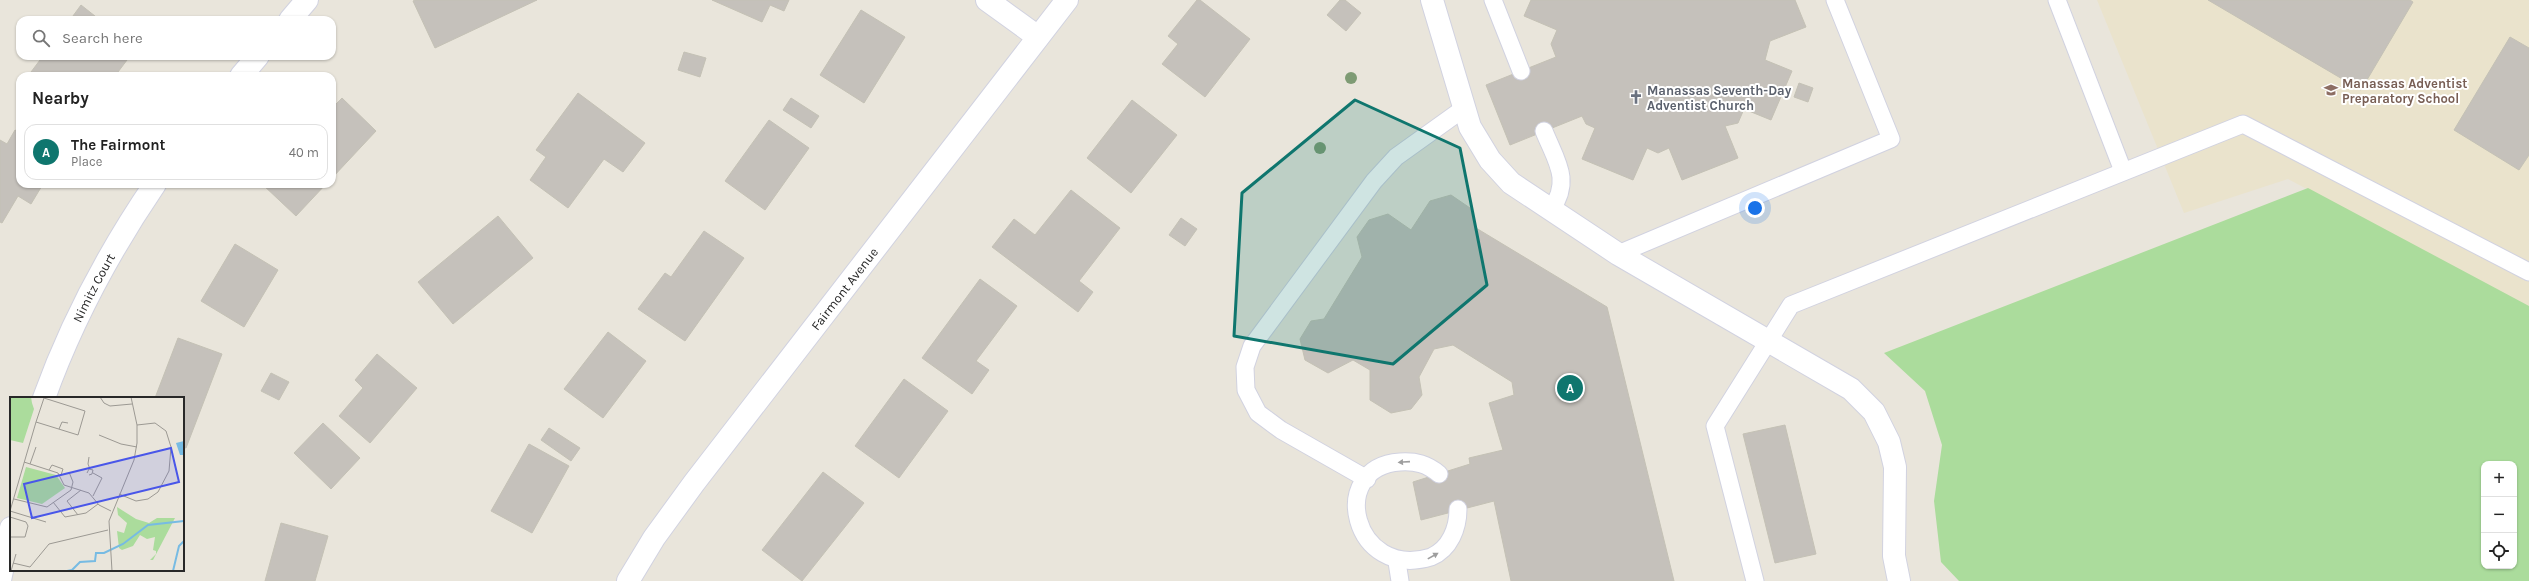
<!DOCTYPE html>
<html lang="en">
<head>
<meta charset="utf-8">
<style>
  :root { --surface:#fff; --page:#f6f6f6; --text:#222; --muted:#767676; --line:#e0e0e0; --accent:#0f766e }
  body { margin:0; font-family:Karla,sans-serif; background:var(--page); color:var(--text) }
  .controls { position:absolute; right:12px; bottom:12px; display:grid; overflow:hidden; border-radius:8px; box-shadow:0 1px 3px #0004 }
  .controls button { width:36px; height:36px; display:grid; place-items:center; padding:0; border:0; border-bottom:1px solid var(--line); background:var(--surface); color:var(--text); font:20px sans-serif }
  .you { position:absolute; left:1755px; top:208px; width:14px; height:14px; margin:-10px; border:3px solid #fff; border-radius:50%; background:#1a73e8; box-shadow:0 0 0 6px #1a73e833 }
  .badge { display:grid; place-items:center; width:26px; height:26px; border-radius:50%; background:var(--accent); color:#fff; font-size:13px; font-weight:700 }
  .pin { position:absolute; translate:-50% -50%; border:2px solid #fff; box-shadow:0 1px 4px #0006 }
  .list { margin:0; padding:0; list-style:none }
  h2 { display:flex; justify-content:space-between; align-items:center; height:52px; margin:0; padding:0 16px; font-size:17px }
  h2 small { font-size:13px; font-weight:400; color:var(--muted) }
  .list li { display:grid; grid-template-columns:26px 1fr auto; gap:12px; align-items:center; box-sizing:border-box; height:56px; margin:0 8px 8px; padding:0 8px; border:1px solid var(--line); border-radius:12px }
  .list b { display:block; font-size:15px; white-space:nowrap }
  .list p { margin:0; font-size:13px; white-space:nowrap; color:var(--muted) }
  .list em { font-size:13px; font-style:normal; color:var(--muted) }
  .icon { flex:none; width:22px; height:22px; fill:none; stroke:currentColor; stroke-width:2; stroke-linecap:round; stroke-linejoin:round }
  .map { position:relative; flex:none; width:2529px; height:581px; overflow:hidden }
  .search { position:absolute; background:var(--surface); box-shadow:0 1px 3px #0004; left:16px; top:16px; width:320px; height:44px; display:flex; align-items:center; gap:10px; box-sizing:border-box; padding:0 14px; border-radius:12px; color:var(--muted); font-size:15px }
  .panel { position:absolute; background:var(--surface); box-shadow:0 1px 3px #0004; left:16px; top:72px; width:320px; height:116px; border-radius:12px }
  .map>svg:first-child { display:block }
  .education { fill:#eae3cc }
  .green { fill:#abdc9c; fill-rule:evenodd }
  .building { fill:#c5c1bb; stroke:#c4c1b5 }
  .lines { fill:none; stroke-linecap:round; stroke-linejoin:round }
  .lane-casing { stroke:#d1d2e0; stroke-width:19 }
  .street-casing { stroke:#d1d2e0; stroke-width:24 }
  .secondary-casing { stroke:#d1d2e0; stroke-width:24 }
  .lane { stroke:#fff; stroke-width:17 }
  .street { stroke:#fff; stroke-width:22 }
  .secondary { stroke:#fff; stroke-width:22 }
  .tree { fill:#7e9b74 }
  .oneway { fill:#9e9e9e }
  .marked { fill:#0f766e; fill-opacity:0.2; stroke:#0f766e; stroke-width:3; stroke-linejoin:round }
  .labels { text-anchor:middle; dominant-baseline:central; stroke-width:4; stroke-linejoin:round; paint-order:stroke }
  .education-label { font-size:13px; font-weight:bold; fill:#785e54; stroke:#fff; text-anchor:start }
  .worship-label { font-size:13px; font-weight:bold; fill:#5b616d; stroke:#fff; text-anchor:start }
  .street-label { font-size:13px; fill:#282828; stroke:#fff }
  .inset-river { fill:none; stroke:#77bbe3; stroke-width:2 }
  .inset-road { fill:none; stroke:#9c9993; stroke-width:1 }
  .view { fill:#4956e9; fill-opacity:0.15; stroke:#4956e9; stroke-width:2 }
  .inset-edge { fill:none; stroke:#282828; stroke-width:2 }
</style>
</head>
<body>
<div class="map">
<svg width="2529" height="581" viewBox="0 0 2529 581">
  <rect width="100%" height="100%" fill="#e9e5db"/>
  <!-- education -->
  <path class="education" d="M 2097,0 L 2529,0 L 2529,307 L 2288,179 L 2184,213 Z"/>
  <!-- green -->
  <path class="green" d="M 2308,188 L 2529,306 L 2529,581 L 1959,581 L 1941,562 L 1934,501 L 1942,445 L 1925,391 L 1884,353 ZM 2484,464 L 2514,464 L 2514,566 L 2484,566 Z"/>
  <!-- building -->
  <g class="building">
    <path d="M 415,0 L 537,0 L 435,48 L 413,1 Z"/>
    <path d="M 712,0 L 789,0 L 784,11 L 770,5 L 762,22 Z"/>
    <path d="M 1197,0 L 1200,0 L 1250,39 L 1205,97 L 1162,64 L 1178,44 L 1168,36 Z"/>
    <path d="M 1340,0 L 1345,0 L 1361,13 L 1346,31 L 1327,15 Z"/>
    <path d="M 1531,0 L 1795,0 L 1806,27 L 1770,41 L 1765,60 L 1792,71 L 1771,120 L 1744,109 L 1738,123 L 1725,126 L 1738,158 L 1682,180 L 1669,148 L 1658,153 L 1647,148 L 1633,180 L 1582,159 L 1595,128 L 1586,124 L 1582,116 L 1510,145 L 1486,85 L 1556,57 L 1551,44 L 1557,30 L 1524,16 Z"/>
    <path d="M 2208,0 L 2410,0 L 2413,2 L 2361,90 Z"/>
    <path d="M 81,5 L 100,20 L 70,20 Z"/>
    <path d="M 861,10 L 905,37 L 864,103 L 820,75 Z"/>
    <path d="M 2510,37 L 2529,48 L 2529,155 L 2519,170 L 2454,130 Z"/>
    <path d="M 684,52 L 706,58 L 700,77 L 678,70 Z"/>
    <path d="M 43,56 L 130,56 L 115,76 L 28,76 Z"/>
    <path d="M 1799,83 L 1813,88 L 1808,102 L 1794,97 Z"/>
    <path d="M 578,93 L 645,143 L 623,172 L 604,159 L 568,208 L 530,180 L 546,157 L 536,150 Z"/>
    <path d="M 342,98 L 376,131 L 332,178 L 332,108 Z"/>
    <path d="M 791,98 L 819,116 L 811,128 L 783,110 Z"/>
    <path d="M 1132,100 L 1177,135 L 1131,193 L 1087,158 Z"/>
    <path d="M 769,120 L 809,148 L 765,210 L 725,181 Z"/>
    <path d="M 15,130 L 20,133 L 20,184 L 43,184 L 31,204 L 18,196 L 2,223 L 0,222 L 0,140 L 7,144 Z"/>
    <path d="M 262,184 L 326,184 L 296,216 Z"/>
    <path d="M 1071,190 L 1120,228 L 1079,281 L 1093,292 L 1078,312 L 992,247 L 1014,219 L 1035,235 Z"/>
    <path d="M 1451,195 L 1470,208 L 1476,228 L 1607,307 L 1674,581 L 1511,581 L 1494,501 L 1421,520 L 1413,482 L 1470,464 L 1469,458 L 1503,450 L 1489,403 L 1514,395 L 1512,382 L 1453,345 L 1434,349 L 1419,377 L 1422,395 L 1411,409 L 1391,413 L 1370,400 L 1370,370 L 1353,360 L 1328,373 L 1305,360 L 1300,339 L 1311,321 L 1324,319 L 1362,257 L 1357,237 L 1369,220 L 1388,214 L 1411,230 L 1430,201 Z"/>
    <path d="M 498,216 L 533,258 L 453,324 L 418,282 Z"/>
    <path d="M 1181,218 L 1197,229 L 1185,246 L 1169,235 Z"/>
    <path d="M 704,231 L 744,258 L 685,341 L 638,309 L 665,273 L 671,277 Z"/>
    <path d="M 235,244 L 278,270 L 244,327 L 201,301 Z"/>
    <path d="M 980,279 L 1017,306 L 976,361 L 989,370 L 972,394 L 922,358 Z"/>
    <path d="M 608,332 L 646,361 L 603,418 L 564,389 Z"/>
    <path d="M 178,338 L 222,354 L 186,448 L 183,447 L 183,398 L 155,398 Z"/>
    <path d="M 377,354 L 417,388 L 370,443 L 339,416 L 363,388 L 355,380 Z"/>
    <path d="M 271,373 L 289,382 L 279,400 L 261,391 Z"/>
    <path d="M 904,379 L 948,411 L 899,478 L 855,446 Z"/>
    <path d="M 323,423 L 360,458 L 331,489 L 294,453 Z"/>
    <path d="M 1785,425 L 1816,554 L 1775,563 L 1743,434 Z"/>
    <path d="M 549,428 L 580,448 L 571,461 L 541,440 Z"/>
    <path d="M 529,444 L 569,466 L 532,533 L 491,511 Z"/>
    <path d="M 823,472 L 864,503 L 802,581 L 762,550 Z"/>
    <path d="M 281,523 L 328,536 L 315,581 L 265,581 Z"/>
  </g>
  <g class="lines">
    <defs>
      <g id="lane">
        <path d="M 1493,0 L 1521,71"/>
        <path d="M 2057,0 L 2123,171"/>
        <path d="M 1544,131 C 1556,161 1572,180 1551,210"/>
        <path d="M 1618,254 L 1891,139 L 1835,0"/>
        <path d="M 1439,474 C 1427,464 1416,461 1400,462 C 1326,467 1353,581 1431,557 C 1450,549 1458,528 1458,509"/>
        <path d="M 1367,479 L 1281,430 L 1258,413 L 1246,390 L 1245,367 L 1252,346 L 1374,181 L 1396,157 L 1463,109"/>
        <path d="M 1397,562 L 1400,581"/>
        <path d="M 1755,581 L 1715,426 L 1791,305 L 2243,124 L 2529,272"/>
      </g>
      <g id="street">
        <path d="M 987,0 L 1038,37"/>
        <path d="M 1432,0 L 1470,127 L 1490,160 L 1511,183 L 1618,254 L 1851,389 L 1874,412 L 1889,442 L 1895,467 L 1894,556 L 1899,581"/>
        <path d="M 290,20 L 307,0"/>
        <path d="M 241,76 L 258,56"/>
        <path id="s1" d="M 44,398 C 71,323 110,250 155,184"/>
        <path d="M 0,580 L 11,528"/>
      </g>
      <g id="secondary">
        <path id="s2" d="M 628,581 L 654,538 L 694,483 L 1067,0"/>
      </g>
    </defs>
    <!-- lane casing -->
    <use href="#lane" class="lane-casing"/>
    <!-- street casing -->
    <use href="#street" class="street-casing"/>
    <!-- secondary casing -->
    <use href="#secondary" class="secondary-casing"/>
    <!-- lane -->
    <use href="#lane" class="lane"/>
    <!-- street -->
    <use href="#street" class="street"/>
    <!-- secondary -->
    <use href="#secondary" class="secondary"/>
  </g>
  <!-- trees -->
  <g class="tree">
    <circle cx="1351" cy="78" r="6"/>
    <circle cx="1320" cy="148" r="6"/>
  </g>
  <!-- one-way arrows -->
  <defs><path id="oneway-solid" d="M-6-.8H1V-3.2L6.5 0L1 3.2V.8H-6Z"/></defs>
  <g class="oneway">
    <use href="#oneway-solid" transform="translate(1404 462) rotate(176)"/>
    <use href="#oneway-solid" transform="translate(1433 556) rotate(-29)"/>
  </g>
  <!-- marked area -->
  <path class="marked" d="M 1355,100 L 1460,148 L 1487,285 L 1393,364 L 1234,336 L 1242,193 Z"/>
  <!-- icons -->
  <defs>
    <symbol id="school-bare" viewBox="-9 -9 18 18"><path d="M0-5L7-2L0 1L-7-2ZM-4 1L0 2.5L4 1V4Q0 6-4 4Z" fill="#8d6e63" stroke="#fff" stroke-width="2.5" paint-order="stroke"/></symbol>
    <symbol id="church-bare" viewBox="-9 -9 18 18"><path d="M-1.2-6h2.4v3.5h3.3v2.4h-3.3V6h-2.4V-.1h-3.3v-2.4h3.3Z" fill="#6b7280" stroke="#fff" stroke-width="2.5" paint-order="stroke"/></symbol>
  </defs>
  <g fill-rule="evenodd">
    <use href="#school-bare" x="2321" y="80" width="20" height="20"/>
    <use href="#church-bare" x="1626" y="87" width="20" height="20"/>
  </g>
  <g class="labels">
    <!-- education labels -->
    <g class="education-label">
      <text x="2342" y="83">Manassas Adventist<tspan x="2342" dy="15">Preparatory School</tspan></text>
    </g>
    <!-- worship labels -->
    <g class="worship-label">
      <text x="1647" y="90">Manassas Seventh-Day<tspan x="1647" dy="15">Adventist Church</tspan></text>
    </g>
    <!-- street labels -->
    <g class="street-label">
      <text stroke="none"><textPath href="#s1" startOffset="121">Nimitz Court</textPath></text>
      <text stroke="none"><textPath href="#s2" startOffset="364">Fairmont Avenue</textPath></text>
    </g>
  </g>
  <!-- overview -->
  <g transform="translate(10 397)">
    <rect width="174" height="174" fill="#e9e5db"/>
    <path d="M 0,0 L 21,0 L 22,6 L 24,12 L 13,46 L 0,43 ZM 16,70 L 46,78 L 55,91 L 32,107 L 7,101 ZM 107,110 L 126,122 L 139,126 L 147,121 L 165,121 L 143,163 L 140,163 L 146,157 L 146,154 L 143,153 L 145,140 L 137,142 L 130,138 L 123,149 L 112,153 L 109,151 L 107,134 L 114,136 L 117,126 L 108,118 Z" fill="#abdc9c"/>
    <path d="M 174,44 L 174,58 L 170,58 L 166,46 Z" fill="#77bbe3"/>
    <path class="inset-river" d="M 57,174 L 62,173 L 70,165 L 85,164 L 86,156 L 94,156 L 113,147 L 138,128 L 174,124M 163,174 L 169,149 L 174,144"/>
    <path class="inset-road" d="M 90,0 L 94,6 L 100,9 L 122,7M 49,32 L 52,25 L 58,26M 89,38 L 111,47 L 127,50M 79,60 L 78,67 L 80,72M 14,65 L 48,76 L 54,88 L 79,96 L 89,108 L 101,114M 20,67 L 26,50M 39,73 L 42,68 L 53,72 L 51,78M 77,76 L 79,72 L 83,73 L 82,77 L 79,78M 109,97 L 126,104 L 138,102 L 148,95 L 159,74 L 161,50 L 156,34 L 145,26 L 127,28M 83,99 L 92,81 L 83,76M 4,102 L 37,110 L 61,93 L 63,85 L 59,75M 43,105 L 55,120 L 76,116 L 88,107M 0,114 L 26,25 L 34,1 L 75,14 L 68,38 L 26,25M 0,114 L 36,125M 68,118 L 57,104 L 71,93M 0,120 L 16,125 L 18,129 L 15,140 L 0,140M 3,166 L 20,170 L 39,147 L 98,133M 1,174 L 6,157M 102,174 L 99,124 L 124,63 L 127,46 L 127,28 L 121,0"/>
    <path class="view" d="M 161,51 L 169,85 L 22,121 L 14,87 Z"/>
    <rect width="174" height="174" class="inset-edge"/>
  </g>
</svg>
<div class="controls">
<button>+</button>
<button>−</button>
<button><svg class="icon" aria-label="locate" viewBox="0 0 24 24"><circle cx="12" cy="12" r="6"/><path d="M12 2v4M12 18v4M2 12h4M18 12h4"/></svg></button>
</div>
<div class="you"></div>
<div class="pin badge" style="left:1570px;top:388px">A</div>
<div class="search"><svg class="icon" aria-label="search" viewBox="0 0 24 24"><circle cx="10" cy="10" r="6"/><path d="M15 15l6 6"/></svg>Search here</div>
<section class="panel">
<h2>Nearby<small></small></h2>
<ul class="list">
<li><span class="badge">A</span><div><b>The Fairmont</b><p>Place</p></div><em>40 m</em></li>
</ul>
</section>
</div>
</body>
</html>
